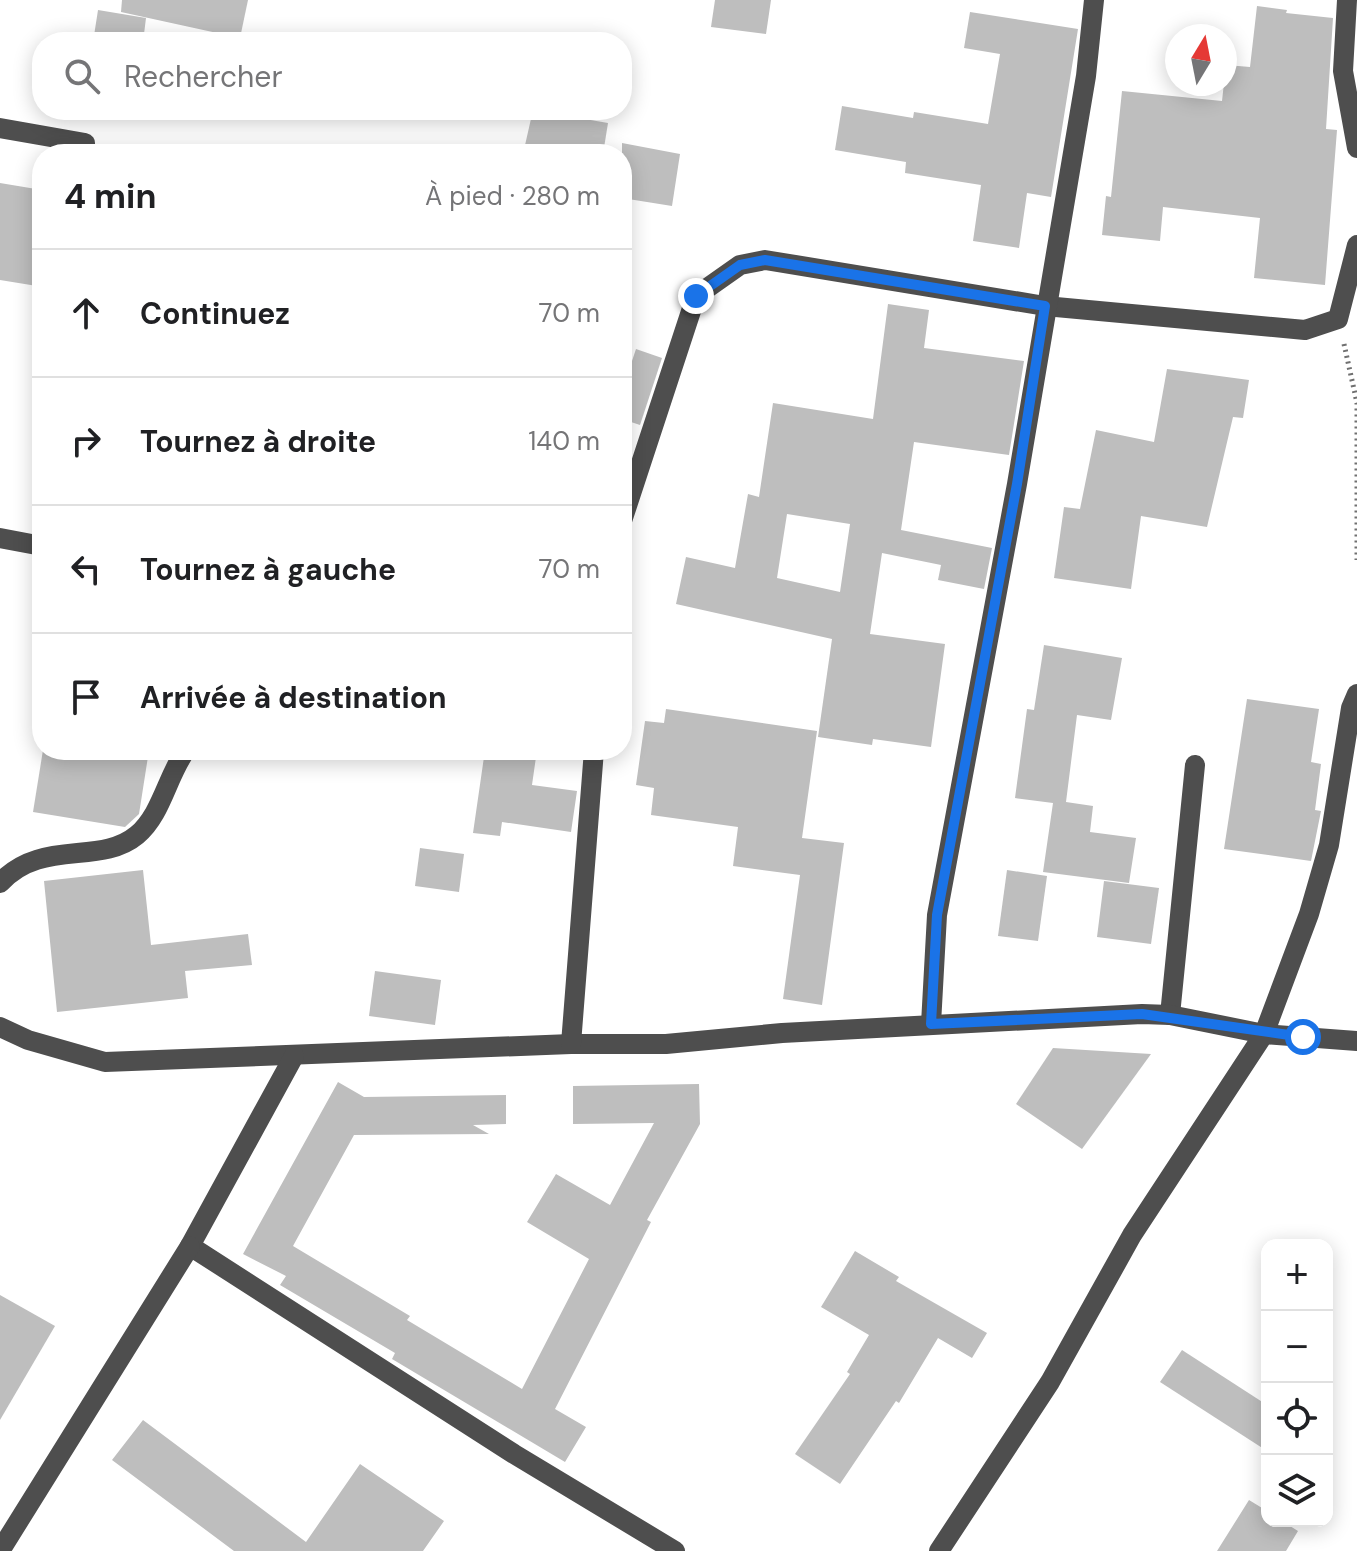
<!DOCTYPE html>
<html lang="fr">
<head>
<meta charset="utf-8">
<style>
  :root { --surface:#fff; --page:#f2f2f2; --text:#202124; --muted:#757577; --line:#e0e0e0 }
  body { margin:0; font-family:"DM Sans",sans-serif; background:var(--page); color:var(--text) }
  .controls { position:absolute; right:24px; bottom:24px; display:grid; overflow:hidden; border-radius:16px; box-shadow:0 4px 20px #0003 }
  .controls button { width:72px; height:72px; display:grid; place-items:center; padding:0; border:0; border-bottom:2px solid var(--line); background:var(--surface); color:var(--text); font:40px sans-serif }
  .compass { position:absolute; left:1165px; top:24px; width:72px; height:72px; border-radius:50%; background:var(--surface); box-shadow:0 4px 20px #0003; rotate:10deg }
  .stop { position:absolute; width:24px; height:24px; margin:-18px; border:6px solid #1a73e8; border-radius:50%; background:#fff }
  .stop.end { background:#1a73e8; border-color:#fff; box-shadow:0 2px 8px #0008 }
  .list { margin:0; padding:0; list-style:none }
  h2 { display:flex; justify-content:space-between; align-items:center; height:104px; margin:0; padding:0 32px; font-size:34px }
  h2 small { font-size:26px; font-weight:400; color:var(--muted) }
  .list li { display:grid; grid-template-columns:52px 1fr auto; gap:24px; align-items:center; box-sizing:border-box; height:128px; padding:0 32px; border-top:2px solid var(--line) }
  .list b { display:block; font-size:30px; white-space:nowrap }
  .list em { font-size:26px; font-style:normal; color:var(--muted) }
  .icon { flex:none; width:44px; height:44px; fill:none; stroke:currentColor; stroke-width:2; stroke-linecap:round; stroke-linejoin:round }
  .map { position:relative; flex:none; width:1357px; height:1551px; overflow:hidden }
  .search { position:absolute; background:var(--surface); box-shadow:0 4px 20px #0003; left:32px; top:32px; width:600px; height:88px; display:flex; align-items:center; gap:20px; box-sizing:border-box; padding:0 28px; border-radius:32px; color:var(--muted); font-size:30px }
  .panel { position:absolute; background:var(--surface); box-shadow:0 4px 20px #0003; left:32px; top:144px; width:600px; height:616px; border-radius:32px }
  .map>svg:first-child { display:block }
  .building { fill:#bebebe; fill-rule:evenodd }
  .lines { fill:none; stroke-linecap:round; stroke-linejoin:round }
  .path { stroke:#707070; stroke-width:5; stroke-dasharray:2 4; stroke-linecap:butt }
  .minor { stroke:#4e4e4e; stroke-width:20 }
  .route { stroke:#1a73e8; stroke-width:10 }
</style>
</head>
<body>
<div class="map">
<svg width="1357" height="1551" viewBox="0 0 1357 1551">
  <rect width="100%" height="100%" fill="#fff"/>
  <!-- building -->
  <g class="building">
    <path d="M 122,0 L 248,0 L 240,38 L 121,12 Z"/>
    <path d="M 715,0 L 771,0 L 766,34 L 711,27 Z"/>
    <path d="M 1257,6 L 1287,10 L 1286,13 L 1333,18 L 1326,129 L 1337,130 L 1325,285 L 1254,278 L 1260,218 L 1163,207 L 1160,241 L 1102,235 L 1106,196 L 1111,197 L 1122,91 L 1222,101 L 1226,65 L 1250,67 Z"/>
    <path d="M 98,10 L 146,18 L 143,42 L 93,42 Z"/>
    <path d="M 970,12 L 1078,29 L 1051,197 L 1027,193 L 1019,248 L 973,241 L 981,185 L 905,173 L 906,162 L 835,150 L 842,106 L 913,118 L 914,112 L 988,124 L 1000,54 L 964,48 Z"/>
    <path d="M 533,110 L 608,123 L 603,154 L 523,154 Z"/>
    <path d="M 622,143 L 680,154 L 672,206 L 622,198 Z"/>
    <path d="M 0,183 L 42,190 L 42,252 L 37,286 L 0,280 Z"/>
    <path d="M 888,304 L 929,310 L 924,348 L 1024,361 L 1009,455 L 914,442 L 901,530 L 992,548 L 984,589 L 938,580 L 941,565 L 882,553 L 870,634 L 945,644 L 931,747 L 873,739 L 872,745 L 818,737 L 832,639 L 676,604 L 686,557 L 735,568 L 748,494 L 759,497 L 773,403 L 873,419 ZM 787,514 L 850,524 L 840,592 L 777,578 Z"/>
    <path d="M 636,349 L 662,358 L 640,425 L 622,419 L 622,391 Z"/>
    <path d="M 1167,369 L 1249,380 L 1243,418 L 1233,417 L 1207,527 L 1141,516 L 1131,589 L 1054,578 L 1064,507 L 1080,509 L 1096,430 L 1154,442 Z"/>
    <path d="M 1044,645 L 1122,658 L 1111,720 L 1077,715 L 1066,802 L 1093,806 L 1090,832 L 1136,838 L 1129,883 L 1043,872 L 1053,803 L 1015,798 L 1027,709 L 1034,710 Z"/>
    <path d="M 1247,699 L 1319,709 L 1311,762 L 1321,764 L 1315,810 L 1321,811 L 1311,861 L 1224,849 Z"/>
    <path d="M 666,709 L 817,731 L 802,838 L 844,843 L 822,1005 L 783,999 L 800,875 L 733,866 L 738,827 L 651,815 L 654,788 L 636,785 L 645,721 L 664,723 Z"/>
    <path d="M 43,750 L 149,750 L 139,814 L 125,827 L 33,812 Z"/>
    <path d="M 485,750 L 537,750 L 532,785 L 577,791 L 571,832 L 502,822 L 500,836 L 473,833 Z"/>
    <path d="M 420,848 L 464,854 L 459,892 L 415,886 Z"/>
    <path d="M 143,870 L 151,945 L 248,934 L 252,965 L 185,971 L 188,998 L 57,1012 L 44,881 Z"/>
    <path d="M 1007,870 L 1047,876 L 1038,941 L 998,936 Z"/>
    <path d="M 1104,881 L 1159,888 L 1151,944 L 1097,937 Z"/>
    <path d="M 375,971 L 441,980 L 435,1025 L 369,1016 Z"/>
    <path d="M 1053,1048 L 1151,1054 L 1082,1149 L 1016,1104 Z"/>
    <path d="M 338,1082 L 364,1097 L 506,1095 L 506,1124 L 473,1125 L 489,1134 L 354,1135 L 293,1246 L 410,1316 L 407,1320 L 522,1389 L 589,1259 L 527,1222 L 556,1174 L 610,1205 L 654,1123 L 573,1124 L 573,1086 L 699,1084 L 700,1124 L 647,1220 L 651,1222 L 555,1409 L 586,1427 L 565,1462 L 392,1359 L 395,1353 L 280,1285 L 286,1276 L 243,1254 Z"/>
    <path d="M 855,1251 L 899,1277 L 896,1281 L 987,1333 L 972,1358 L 938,1338 L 899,1403 L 896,1401 L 840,1484 L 795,1454 L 850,1374 L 847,1372 L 869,1335 L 821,1307 Z"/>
    <path d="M 0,1295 L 55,1326 L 0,1420 Z"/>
    <path d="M 1182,1350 L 1267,1405 L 1267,1451 L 1160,1382 Z"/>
    <path d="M 143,1420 L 306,1542 L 360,1464 L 444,1521 L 423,1551 L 234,1551 L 112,1460 Z"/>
    <path d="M 1249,1500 L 1267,1511 L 1267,1521 L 1282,1521 L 1298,1531 L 1286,1551 L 1217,1551 Z"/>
  </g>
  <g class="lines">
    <!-- path -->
    <path class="path" d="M 1344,344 L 1357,403 L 1357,560"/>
    <!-- minor -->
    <g class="minor">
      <path d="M 1347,0 L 1343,71 L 1357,148"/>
      <path d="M 0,128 L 85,143"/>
      <path d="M 622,521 L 696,296 L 740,265 L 765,260 L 1045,306 L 1305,330 L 1338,319 L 1357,245"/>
      <path d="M 0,538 L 42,546"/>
      <path d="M 0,883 C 41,838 100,866 137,835 C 162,814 167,776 186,750"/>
      <path d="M 1170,1015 L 1195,765"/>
      <path d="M 931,1024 L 937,915 L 1017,484 L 1086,76 L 1094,0"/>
      <path d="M 0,1027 L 28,1040 L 105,1062 L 571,1044 L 666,1044 L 782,1033 L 1142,1014 L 1170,1015 L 1264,1034 L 1357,1041"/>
      <path d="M 571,1044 L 594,750"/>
      <path d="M 294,1056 L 190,1246 L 514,1454 L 675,1551"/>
      <path d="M 0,1551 L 190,1246"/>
      <path d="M 939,1551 L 1050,1382 L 1132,1235 L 1264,1034 L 1309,914 L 1329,845 L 1351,708 L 1357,694"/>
    </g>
  </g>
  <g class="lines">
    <!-- route -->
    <path class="route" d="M 696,296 L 740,265 L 765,260 L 1045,306 L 1017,484 L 937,915 L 931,1024 L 1142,1014 L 1303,1037"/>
  </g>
</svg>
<div class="controls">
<button>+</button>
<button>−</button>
<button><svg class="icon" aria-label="locate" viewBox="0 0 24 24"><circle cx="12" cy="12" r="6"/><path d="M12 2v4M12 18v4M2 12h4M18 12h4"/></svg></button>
<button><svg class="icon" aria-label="layers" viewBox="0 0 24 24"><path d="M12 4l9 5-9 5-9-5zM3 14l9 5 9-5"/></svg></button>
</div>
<svg class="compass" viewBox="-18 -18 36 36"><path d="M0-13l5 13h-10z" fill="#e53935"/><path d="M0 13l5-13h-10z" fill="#757577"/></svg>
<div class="stop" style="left:1303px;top:1037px"></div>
<div class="stop end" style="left:696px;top:296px"></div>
<div class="search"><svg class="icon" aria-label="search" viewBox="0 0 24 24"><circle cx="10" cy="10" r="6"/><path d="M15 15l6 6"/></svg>Rechercher</div>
<section class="panel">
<h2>4 min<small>À pied · 280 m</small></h2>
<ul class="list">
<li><svg class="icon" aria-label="ahead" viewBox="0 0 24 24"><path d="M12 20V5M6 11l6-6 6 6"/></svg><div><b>Continuez</b></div><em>70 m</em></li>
<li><svg class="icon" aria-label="right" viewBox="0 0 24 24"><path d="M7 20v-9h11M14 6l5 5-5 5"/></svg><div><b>Tournez à droite</b></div><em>140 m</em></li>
<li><svg class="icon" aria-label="left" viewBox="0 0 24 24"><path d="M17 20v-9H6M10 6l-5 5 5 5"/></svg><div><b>Tournez à gauche</b></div><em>70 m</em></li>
<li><svg class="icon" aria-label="arrive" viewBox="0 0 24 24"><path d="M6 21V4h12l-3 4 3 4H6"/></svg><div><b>Arrivée à destination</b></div></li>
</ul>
</section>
</div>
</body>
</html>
